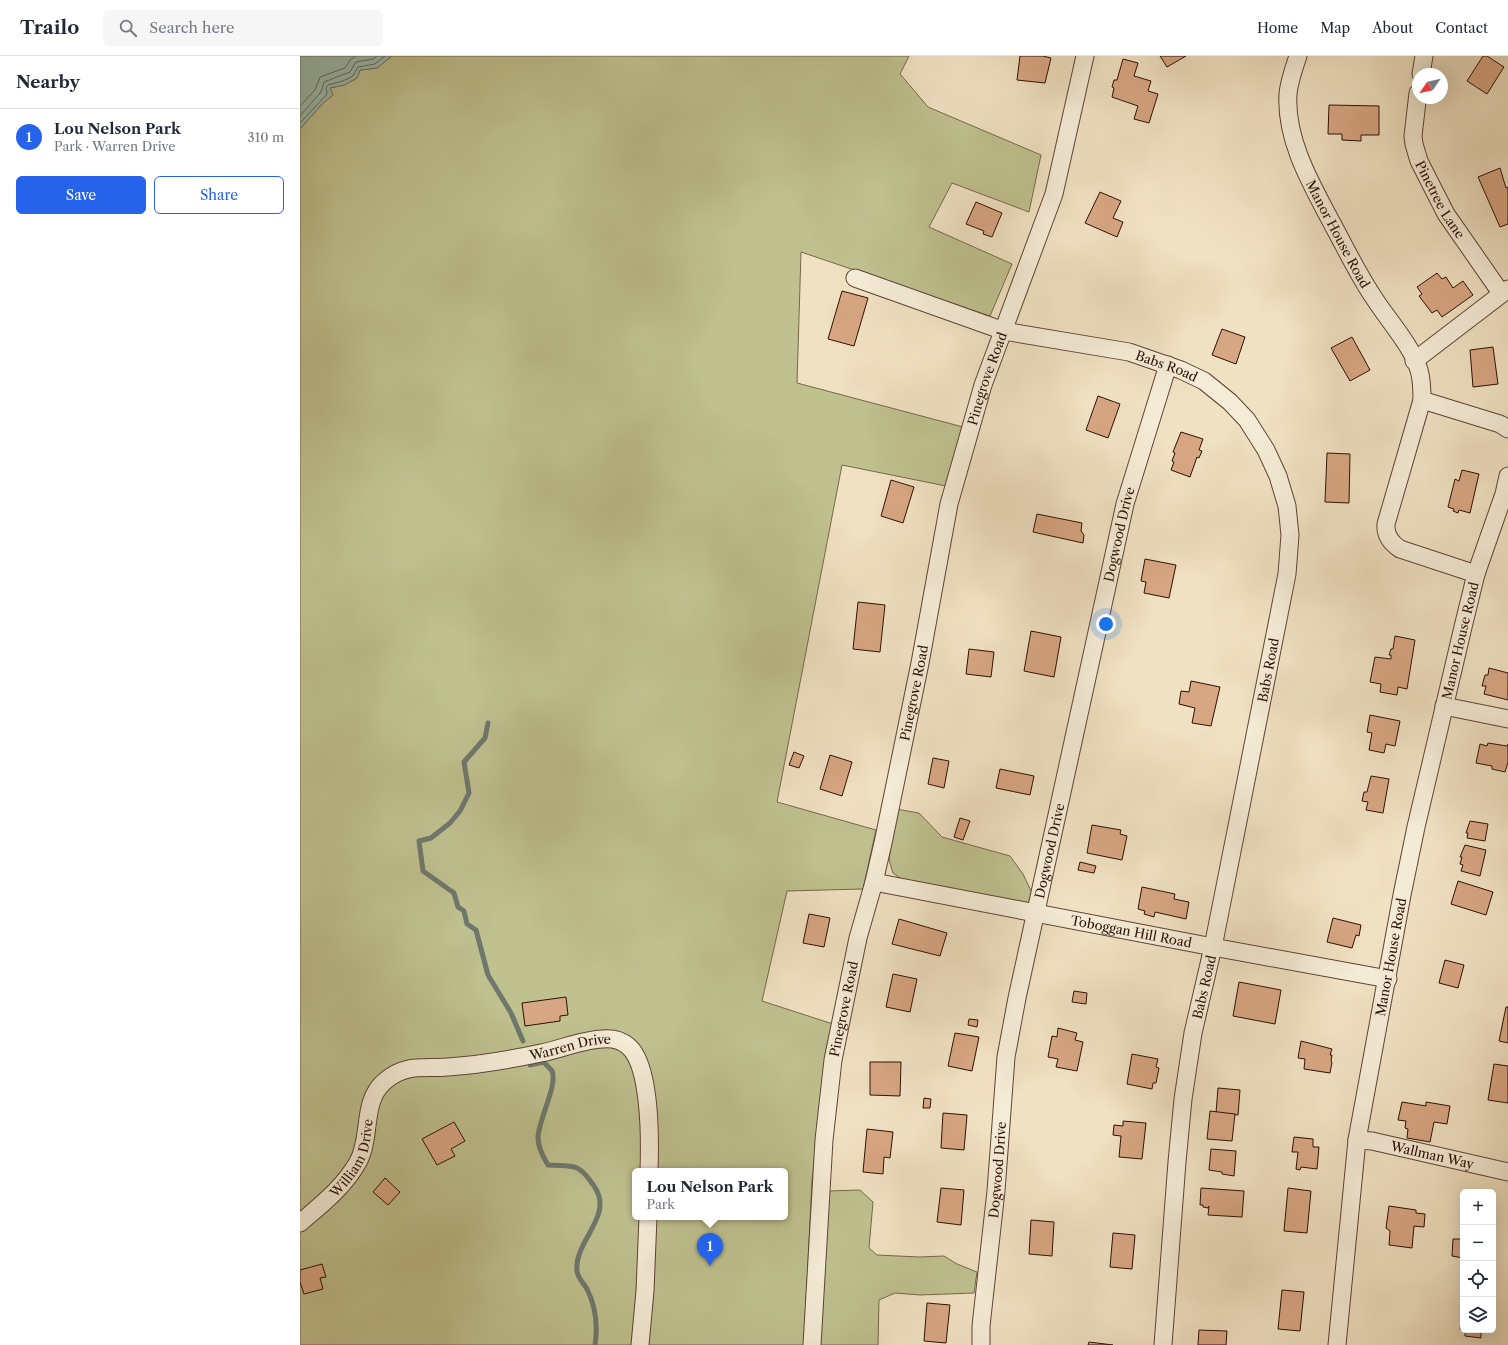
<!DOCTYPE html>
<html lang="en">
<head>
<meta charset="utf-8">
<style>
  :root { --surface:#fff; --page:#f6f6f7; --text:#1f2937; --muted:#747a83; --line:#e0e1e3; --accent:#2563eb }
  body { margin:0; font-family:"Libre Caslon Text",serif; background:var(--page); color:var(--text) }
  .controls { position:absolute; right:12px; bottom:12px; display:grid; overflow:hidden; border-radius:6px; box-shadow:0 4px 16px #0002 }
  .controls button { width:36px; height:36px; display:grid; place-items:center; padding:0; border:0; border-bottom:1px solid var(--line); background:var(--surface); color:var(--text); font:20px sans-serif }
  .compass { position:absolute; left:1112px; top:12px; width:36px; height:36px; border-radius:50%; background:var(--surface); box-shadow:0 4px 16px #0002; rotate:236deg }
  .you { position:absolute; left:806px; top:568px; width:14px; height:14px; margin:-10px; border:3px solid #fff; border-radius:50%; background:#1a73e8; box-shadow:0 0 0 6px #1a73e833 }
  .badge { display:grid; place-items:center; width:26px; height:26px; border-radius:50%; background:var(--accent); color:#fff; font-size:13px; font-weight:700 }
  .pin { position:absolute; translate:-50% -33px; filter:drop-shadow(0 1px 2px #0008) }
  .pin::after { content:''; position:absolute; top:21px; width:14px; height:12px; background:inherit; clip-path:polygon(0 0,100% 0,50% 100%) }
  .popup { position:absolute; left:332px; top:1112px; width:156px; height:52px; box-sizing:border-box; display:grid; place-content:center; border-radius:6px; background:var(--surface); filter:drop-shadow(0 1px 3px #0005); font-size:13px; white-space:nowrap; color:var(--muted) }
  .popup b { font-size:15px; color:var(--text) }
  .popup::after { content:''; position:absolute; left:50%; top:100%; margin-left:-8px; border:8px solid transparent; border-top-color:var(--surface) }
  .list { margin:0; padding:0; list-style:none }
  h2 { display:flex; justify-content:space-between; align-items:center; height:52px; margin:0; padding:0 16px; font-size:17px }
  h2 small { font-size:13px; font-weight:400; color:var(--muted) }
  .list li { display:grid; grid-template-columns:26px 1fr auto; gap:12px; align-items:center; box-sizing:border-box; height:56px; padding:0 16px; border-top:1px solid var(--line) }
  .list b { display:block; font-size:15px; white-space:nowrap }
  .list p { margin:0; font-size:13px; white-space:nowrap; color:var(--muted) }
  .list em { font-size:13px; font-style:normal; color:var(--muted) }
  .actions { display:flex; gap:8px; padding:12px 16px }
  .actions a { flex:1; padding:9px 0; border:1px solid var(--accent); border-radius:6px; text-align:center; font-size:14px; color:var(--accent) }
  .actions .main { background:var(--accent); color:#fff }
  .icon { flex:none; width:22px; height:22px; fill:none; stroke:currentColor; stroke-width:2; stroke-linecap:round; stroke-linejoin:round }
  .map { position:relative; flex:none; width:1208px; height:1289px; overflow:hidden }
  header { display:flex; align-items:center; gap:24px; box-sizing:border-box; height:56px; padding:0 20px; background:var(--surface); border-bottom:1px solid var(--line) }
  header strong { font-size:19px }
  nav { display:flex; gap:22px; margin-inline-start:auto; font-size:14px }
  .search { width:280px; height:36px; background:var(--page); display:flex; align-items:center; gap:10px; box-sizing:border-box; padding:0 14px; border-radius:6px; color:var(--muted); font-size:15px }
  main { display:flex }
  aside { flex:1; background:var(--surface) }
  .map>svg:first-child { display:block }
  .green { fill:#bfc18f; stroke:#76684a; fill-rule:evenodd }
  .water { fill:#9abeb3; stroke:#6e786d }
  .lines { fill:none; stroke-linecap:round; stroke-linejoin:round }
  .shore { stroke:#64675c; stroke-width:1 }
  .stream { stroke:#6e786d; stroke-width:5 }
  .building { fill:#d7a682; stroke:#2d1005 }
  .street-casing { stroke:#5e4434; stroke-width:19 }
  .street { stroke:#f5ecd7; stroke-width:17 }
  .labels { text-anchor:middle; dominant-baseline:central; stroke-width:3; stroke-linejoin:round; paint-order:stroke }
  .street-label { font-size:13px; fill:#2d1005; stroke:#f5ecd7 }
</style>
</head>
<body>
<header>
<strong>Trailo</strong>
<div class="search"><svg class="icon" aria-label="search" viewBox="0 0 24 24"><circle cx="10" cy="10" r="6"/><path d="M15 15l6 6"/></svg>Search here</div>
<nav><a>Home</a><a>Map</a><a>About</a><a>Contact</a></nav>
</header>
<main>
<aside>
<h2>Nearby<small></small></h2>
<ul class="list">
<li><span class="badge">1</span><div><b>Lou Nelson Park</b><p>Park · Warren Drive</p></div><em>310 m</em></li>
</ul>
<div class="actions"><a class="main">Save</a><a>Share</a></div>
</aside>
<div class="map">
<svg width="1208" height="1289" viewBox="0 0 1208 1289">
  <rect width="100%" height="100%" fill="#f0e1c2"/>
  <filter id="stains"><feTurbulence type="fractalNoise" baseFrequency=".005" numOctaves="4"/><feColorMatrix values="0 0 0 0 .2 0 0 0 0 .09 0 0 0 0 .02 0 0 0 .5 -.17"/></filter>
  <radialGradient id="worn" r=".72"><stop offset=".6" stop-color="#630" stop-opacity="0"/><stop offset="1" stop-color="#630" stop-opacity=".3"/></radialGradient>
  <!-- green -->
  <g class="green">
    <path d="M 92,0 L 609,0 L 600,18 L 628,51 L 741,99 L 729,156 L 652,127 L 629,171 L 712,208 L 690,260 L 501,196 L 497,327 L 663,371 L 646,430 L 542,409 L 477,746 L 576,774 L 563,833 L 487,835 L 462,945 L 533,968 L 512,1124 L 504,1289 L 0,1289 L 0,73 L 23,47 L 33,39 L 30,32 L 44,29 L 57,22 L 60,14 L 77,12 ZM 335,1115 L 485,1115 L 485,1161 L 335,1161 Z"/>
    <path d="M 596,753 L 619,757 L 642,781 L 710,800 L 723,818 L 734,841 L 732,846 L 725,848 L 603,824 L 593,817 L 589,804 Z"/>
    <path d="M 560,1134 L 573,1146 L 569,1192 L 577,1199 L 619,1201 L 644,1200 L 657,1208 L 677,1216 L 674,1237 L 620,1239 L 595,1237 L 579,1244 L 578,1289 L 517,1289 L 529,1135 Z"/>
  </g>
  <!-- water -->
  <path class="water" d="M 0,0 L 92,0 L 77,12 L 60,14 L 57,22 L 44,29 L 30,32 L 33,39 L 23,47 L 0,73 Z"/>
  <g class="lines">
    <!-- shore -->
    <g class="shore">
      <path d="M 0,50 L 15,34 L 20,21 L 45,12 L 50,4 L 56,0"/>
      <path d="M 0,60 L 21,36 L 24,26 L 50,16 L 56,6 L 73,3 L 77,0"/>
      <path d="M 0,67 L 27,38 L 26,32 L 28,29 L 43,25 L 53,20 L 58,11 L 75,8 L 85,0"/>
    </g>
    <!-- stream -->
    <g class="stream">
      <path d="M 188,667 L 185,682 L 164,706 L 169,737 L 160,755 L 150,767 L 131,782 L 119,785 L 123,815 L 154,837 L 158,851 L 164,855 L 167,868 L 176,874 L 188,919 L 211,957 L 223,985"/>
      <path d="M 230,1009 L 244,1006 C 246,1009 250,1012 252,1015 C 258,1028 239,1063 238,1081 C 238,1092 243,1101 248,1109 C 275,1111 278,1106 294,1130 C 315,1160 274,1184 277,1215 C 278,1223 283,1226 287,1233 C 296,1251 298,1269 295,1289"/>
    </g>
  </g>
  <!-- building -->
  <g class="building">
    <path d="M 720,0 L 743,0 L 751,2 L 745,27 L 717,24 Z"/>
    <path d="M 860,0 L 886,0 L 867,11 Z"/>
    <path d="M 1183,0 L 1187,0 L 1204,11 L 1187,38 L 1167,25 Z"/>
    <path d="M 823,3 L 838,7 L 834,20 L 851,25 L 848,35 L 858,38 L 849,67 L 834,63 L 838,50 L 812,41 L 814,32 L 812,31 L 814,24 L 817,24 Z"/>
    <path d="M 1029,49 L 1079,50 L 1079,79 L 1061,79 L 1061,85 L 1042,84 L 1042,78 L 1028,78 Z"/>
    <path d="M 1200,112 L 1206,132 L 1208,131 L 1208,168 L 1200,171 L 1178,121 Z"/>
    <path d="M 800,136 L 821,145 L 813,162 L 823,166 L 817,181 L 785,167 Z"/>
    <path d="M 676,146 L 702,157 L 692,181 L 683,178 L 684,175 L 666,168 Z"/>
    <path d="M 1137,217 L 1142,223 L 1146,221 L 1153,232 L 1163,225 L 1173,239 L 1142,261 L 1137,254 L 1132,257 L 1119,240 L 1122,238 L 1117,231 Z"/>
    <path d="M 542,235 L 568,242 L 554,290 L 528,283 Z"/>
    <path d="M 922,273 L 945,281 L 936,308 L 912,299 Z"/>
    <path d="M 1052,281 L 1070,314 L 1050,325 L 1031,292 Z"/>
    <path d="M 1193,291 L 1198,328 L 1173,331 L 1170,294 Z"/>
    <path d="M 798,340 L 820,348 L 808,382 L 786,374 Z"/>
    <path d="M 881,376 L 903,383 L 899,394 L 902,395 L 899,402 L 897,401 L 890,421 L 871,414 L 874,406 L 872,405 L 875,397 L 873,396 Z"/>
    <path d="M 1027,397 L 1050,398 L 1049,447 L 1025,446 Z"/>
    <path d="M 1162,414 L 1179,418 L 1170,457 L 1159,454 L 1158,457 L 1153,455 L 1154,453 L 1148,451 L 1155,423 L 1159,425 Z"/>
    <path d="M 591,424 L 614,431 L 603,467 L 581,460 Z"/>
    <path d="M 737,458 L 782,467 L 781,475 L 784,479 L 783,487 L 733,476 Z"/>
    <path d="M 845,503 L 876,509 L 869,542 L 844,537 L 846,526 L 841,525 Z"/>
    <path d="M 558,546 L 585,549 L 580,596 L 553,593 Z"/>
    <path d="M 731,575 L 761,581 L 754,621 L 724,615 Z"/>
    <path d="M 1095,580 L 1115,584 L 1107,633 L 1098,631 L 1097,639 L 1080,636 L 1081,628 L 1070,626 L 1075,601 L 1091,603 L 1091,599 L 1089,599 L 1091,593 L 1093,593 Z"/>
    <path d="M 669,593 L 694,596 L 691,621 L 666,618 Z"/>
    <path d="M 1189,612 L 1208,617 L 1208,644 L 1184,638 L 1186,630 L 1182,630 L 1185,619 L 1188,619 Z"/>
    <path d="M 891,625 L 920,631 L 911,670 L 892,667 L 895,652 L 879,648 L 881,635 L 889,636 Z"/>
    <path d="M 1070,659 L 1100,665 L 1095,690 L 1086,688 L 1084,697 L 1069,694 L 1072,677 L 1067,676 Z"/>
    <path d="M 1188,687 L 1207,690 L 1208,688 L 1208,706 L 1205,716 L 1192,713 L 1192,710 L 1176,707 L 1180,688 L 1187,690 Z"/>
    <path d="M 494,696 L 504,700 L 499,712 L 489,709 Z"/>
    <path d="M 530,699 L 552,706 L 542,740 L 520,733 Z"/>
    <path d="M 633,702 L 649,705 L 644,732 L 628,728 Z"/>
    <path d="M 700,713 L 734,720 L 730,739 L 696,732 Z"/>
    <path d="M 1071,720 L 1089,723 L 1083,757 L 1066,754 L 1068,746 L 1062,745 L 1064,736 L 1067,736 Z"/>
    <path d="M 660,762 L 670,765 L 663,784 L 654,781 Z"/>
    <path d="M 1170,765 L 1188,768 L 1185,785 L 1167,782 L 1168,777 L 1166,777 Z"/>
    <path d="M 792,769 L 821,774 L 820,778 L 827,780 L 822,804 L 787,797 Z"/>
    <path d="M 1165,789 L 1186,794 L 1180,820 L 1161,815 L 1163,809 L 1160,808 L 1162,801 L 1160,801 Z"/>
    <path d="M 780,806 L 796,810 L 794,817 L 778,814 Z"/>
    <path d="M 1158,825 L 1193,836 L 1186,859 L 1151,848 Z"/>
    <path d="M 842,831 L 875,838 L 874,843 L 889,846 L 886,863 L 855,856 L 854,861 L 844,858 L 845,855 L 838,853 Z"/>
    <path d="M 509,858 L 530,862 L 524,891 L 503,887 Z"/>
    <path d="M 1033,862 L 1061,869 L 1059,880 L 1056,879 L 1052,892 L 1027,886 Z"/>
    <path d="M 599,863 L 647,877 L 640,900 L 592,888 Z"/>
    <path d="M 1145,904 L 1164,909 L 1158,932 L 1139,927 Z"/>
    <path d="M 593,918 L 617,923 L 610,956 L 586,951 Z"/>
    <path d="M 939,926 L 981,934 L 975,968 L 933,960 Z"/>
    <path d="M 774,935 L 787,937 L 786,948 L 772,946 Z"/>
    <path d="M 266,941 L 268,959 L 260,960 L 260,965 L 225,970 L 222,947 Z"/>
    <path d="M 1206,951 L 1208,951 L 1208,987 L 1199,985 Z"/>
    <path d="M 669,963 L 678,964 L 677,971 L 668,969 Z"/>
    <path d="M 758,972 L 777,977 L 775,984 L 783,986 L 777,1015 L 756,1011 L 758,1003 L 748,1001 L 752,980 L 757,981 Z"/>
    <path d="M 655,977 L 679,981 L 672,1015 L 648,1010 Z"/>
    <path d="M 1001,985 L 1032,993 L 1030,999 L 1032,999 L 1031,1005 L 1032,1006 L 1030,1017 L 1004,1013 L 1005,1003 L 998,1002 Z"/>
    <path d="M 832,998 L 858,1003 L 856,1011 L 859,1012 L 856,1027 L 853,1027 L 852,1033 L 827,1028 Z"/>
    <path d="M 570,1006 L 601,1006 L 600,1040 L 570,1039 Z"/>
    <path d="M 1194,1008 L 1208,1010 L 1208,1047 L 1188,1044 Z"/>
    <path d="M 918,1032 L 940,1034 L 938,1059 L 916,1057 Z"/>
    <path d="M 624,1042 L 631,1043 L 630,1052 L 623,1052 Z"/>
    <path d="M 1102,1046 L 1126,1050 L 1126,1046 L 1150,1050 L 1147,1068 L 1134,1066 L 1130,1086 L 1107,1082 L 1108,1073 L 1105,1072 L 1106,1065 L 1098,1064 Z"/>
    <path d="M 910,1055 L 935,1058 L 932,1085 L 907,1083 Z"/>
    <path d="M 643,1057 L 667,1059 L 664,1094 L 641,1092 Z"/>
    <path d="M 823,1065 L 846,1067 L 842,1103 L 819,1101 L 821,1080 L 813,1079 L 814,1069 L 823,1070 Z"/>
    <path d="M 154,1066 L 165,1085 L 151,1093 L 155,1100 L 137,1109 L 122,1083 Z"/>
    <path d="M 567,1073 L 593,1076 L 590,1102 L 584,1101 L 583,1118 L 563,1116 Z"/>
    <path d="M 994,1081 L 1013,1083 L 1013,1091 L 1019,1091 L 1017,1113 L 1001,1111 L 1000,1114 L 996,1113 L 998,1096 L 992,1096 Z"/>
    <path d="M 911,1093 L 936,1095 L 934,1120 L 922,1118 L 922,1116 L 909,1114 Z"/>
    <path d="M 85,1122 L 100,1136 L 88,1149 L 73,1136 Z"/>
    <path d="M 641,1132 L 664,1134 L 661,1169 L 637,1166 Z"/>
    <path d="M 901,1132 L 944,1135 L 942,1161 L 908,1159 L 909,1150 L 908,1152 L 903,1151 L 903,1149 L 900,1149 Z"/>
    <path d="M 988,1132 L 1011,1135 L 1007,1177 L 984,1175 Z"/>
    <path d="M 1089,1150 L 1116,1154 L 1116,1157 L 1125,1158 L 1124,1171 L 1114,1170 L 1112,1192 L 1089,1189 L 1090,1175 L 1086,1172 Z"/>
    <path d="M 731,1164 L 754,1166 L 752,1200 L 729,1198 Z"/>
    <path d="M 1163,1170 L 1163,1202 L 1152,1200 L 1153,1183 L 1162,1183 Z"/>
    <path d="M 813,1177 L 835,1179 L 832,1213 L 810,1211 Z"/>
    <path d="M 22,1208 L 26,1221 L 20,1222 L 23,1233 L 4,1238 L 0,1226 L 0,1214 Z"/>
    <path d="M 982,1234 L 1004,1236 L 1000,1275 L 978,1273 Z"/>
    <path d="M 627,1247 L 650,1249 L 646,1287 L 624,1285 Z"/>
    <path d="M 1162,1255 L 1163,1255 L 1163,1274 L 1160,1273 Z"/>
    <path d="M 899,1274 L 927,1275 L 926,1289 L 898,1289 Z"/>
    <path d="M 1165,1274 L 1185,1274 L 1185,1276 L 1181,1276 L 1181,1282 L 1165,1280 Z"/>
    <path d="M 789,1286 L 813,1289 L 788,1289 Z"/>
  </g>
  <g class="lines">
    <defs>
      <g id="street">
        <path id="s1" d="M 998,0 C 994,12 989,26 988,38 C 985,85 1013,131 1034,171 C 1047,195 1059,220 1074,242 C 1088,264 1112,290 1119,314 C 1122,324 1122,334 1122,344 L 1086,468 C 1085,479 1091,487 1100,493 L 1176,518"/>
        <path d="M 1121,18 L 1124,0"/>
        <path id="s2" d="M 1118,37 L 1113,80 L 1114,88 L 1119,105 L 1146,158 L 1201,237"/>
        <path id="s3" d="M 555,222 L 704,275 L 829,296 L 881,314 L 904,325 L 930,346 L 947,364 L 966,394 L 978,420 L 987,450 L 990,479 L 987,518 L 913,891 L 893,977 L 883,1043 L 877,1106 L 863,1289"/>
        <path d="M 1114,305 L 1208,233"/>
        <path d="M 1122,344 L 1200,368 L 1208,373"/>
        <path d="M 1144,650 L 1208,663"/>
        <path id="s4" d="M 574,826 L 913,891 L 1088,923"/>
        <path id="s5" d="M 1057,1084 L 1072,1085 L 1208,1116"/>
        <path id="s6" d="M 0,1167 C 21,1149 44,1131 58,1106 C 72,1081 61,1045 85,1025 C 106,1007 123,1013 148,1011 C 177,1009 213,1003 241,997 C 261,993 282,984 302,983 C 311,982 321,984 328,990 C 351,1009 350,1086 349,1115"/>
        <path d="M 340,1289 L 345,1235 L 348,1161"/>
        <path id="s7" d="M 512,1289 L 524,1084 L 533,1004 L 558,882 L 574,826 L 583,787 L 620,607 L 649,448 L 683,329 L 754,138 L 785,0"/>
        <path id="s8" d="M 681,1289 L 681,1270 L 696,1135 L 706,1001 L 717,942 L 825,448 L 868,309"/>
        <path id="s9" d="M 1037,1289 L 1057,1084 L 1102,839 L 1116,771 L 1163,571 L 1176,518 L 1204,438 L 1208,420"/>
      </g>
    </defs>
    <!-- street casing -->
    <use href="#street" class="street-casing"/>
    <!-- street -->
    <use href="#street" class="street"/>
  </g>
  <g class="labels">
    <!-- street labels -->
    <g class="street-label">
      <text stroke="none"><textPath href="#s2" startOffset="113">Pinetree Lane</textPath></text>
      <text stroke="none"><textPath href="#s1" startOffset="190">Manor House Road</textPath></text>
      <text stroke="none"><textPath href="#s3" startOffset="325">Babs Road</textPath></text>
      <text stroke="none"><textPath href="#s7" startOffset="985">Pinegrove Road</textPath></text>
      <text stroke="none"><textPath href="#s8" startOffset="824">Dogwood Drive</textPath></text>
      <text stroke="none"><textPath href="#s9" startOffset="716">Manor House Road</textPath></text>
      <text transform="translate(968 614) rotate(-79)">Babs Road</text>
      <text stroke="none"><textPath href="#s7" startOffset="662">Pinegrove Road</textPath></text>
      <text stroke="none"><textPath href="#s8" startOffset="500">Dogwood Drive</textPath></text>
      <text stroke="none"><textPath href="#s4" startOffset="262">Toboggan Hill Road</textPath></text>
      <text stroke="none"><textPath href="#s9" startOffset="392">Manor House Road</textPath></text>
      <text transform="translate(904 931) rotate(-77)">Babs Road</text>
      <text stroke="none"><textPath href="#s7" startOffset="338">Pinegrove Road</textPath></text>
      <text stroke="none"><textPath href="#s6" startOffset="362">Warren Drive</textPath></text>
      <text stroke="none"><textPath href="#s5" startOffset="77">Wallman Way</textPath></text>
      <text stroke="none"><textPath href="#s6" startOffset="86">William Drive</textPath></text>
      <text stroke="none"><textPath href="#s8" startOffset="176">Dogwood Drive</textPath></text>
    </g>
  </g>
  <rect width="100%" height="100%" filter="url(#stains)"/>
  <rect width="100%" height="100%" fill="url(#worn)"/>
</svg>
<div class="controls">
<button>+</button>
<button>−</button>
<button><svg class="icon" aria-label="locate" viewBox="0 0 24 24"><circle cx="12" cy="12" r="6"/><path d="M12 2v4M12 18v4M2 12h4M18 12h4"/></svg></button>
<button><svg class="icon" aria-label="layers" viewBox="0 0 24 24"><path d="M12 4l9 5-9 5-9-5zM3 14l9 5 9-5"/></svg></button>
</div>
<svg class="compass" viewBox="-18 -18 36 36"><path d="M0-13l5 13h-10z" fill="#e53935"/><path d="M0 13l5-13h-10z" fill="#747a83"/></svg>
<div class="you"></div>
<div class="pin badge" style="left:410px;top:1210px">1</div>
<div class="popup"><b>Lou Nelson Park</b>Park</div>
</div>
</main>
</body>
</html>
